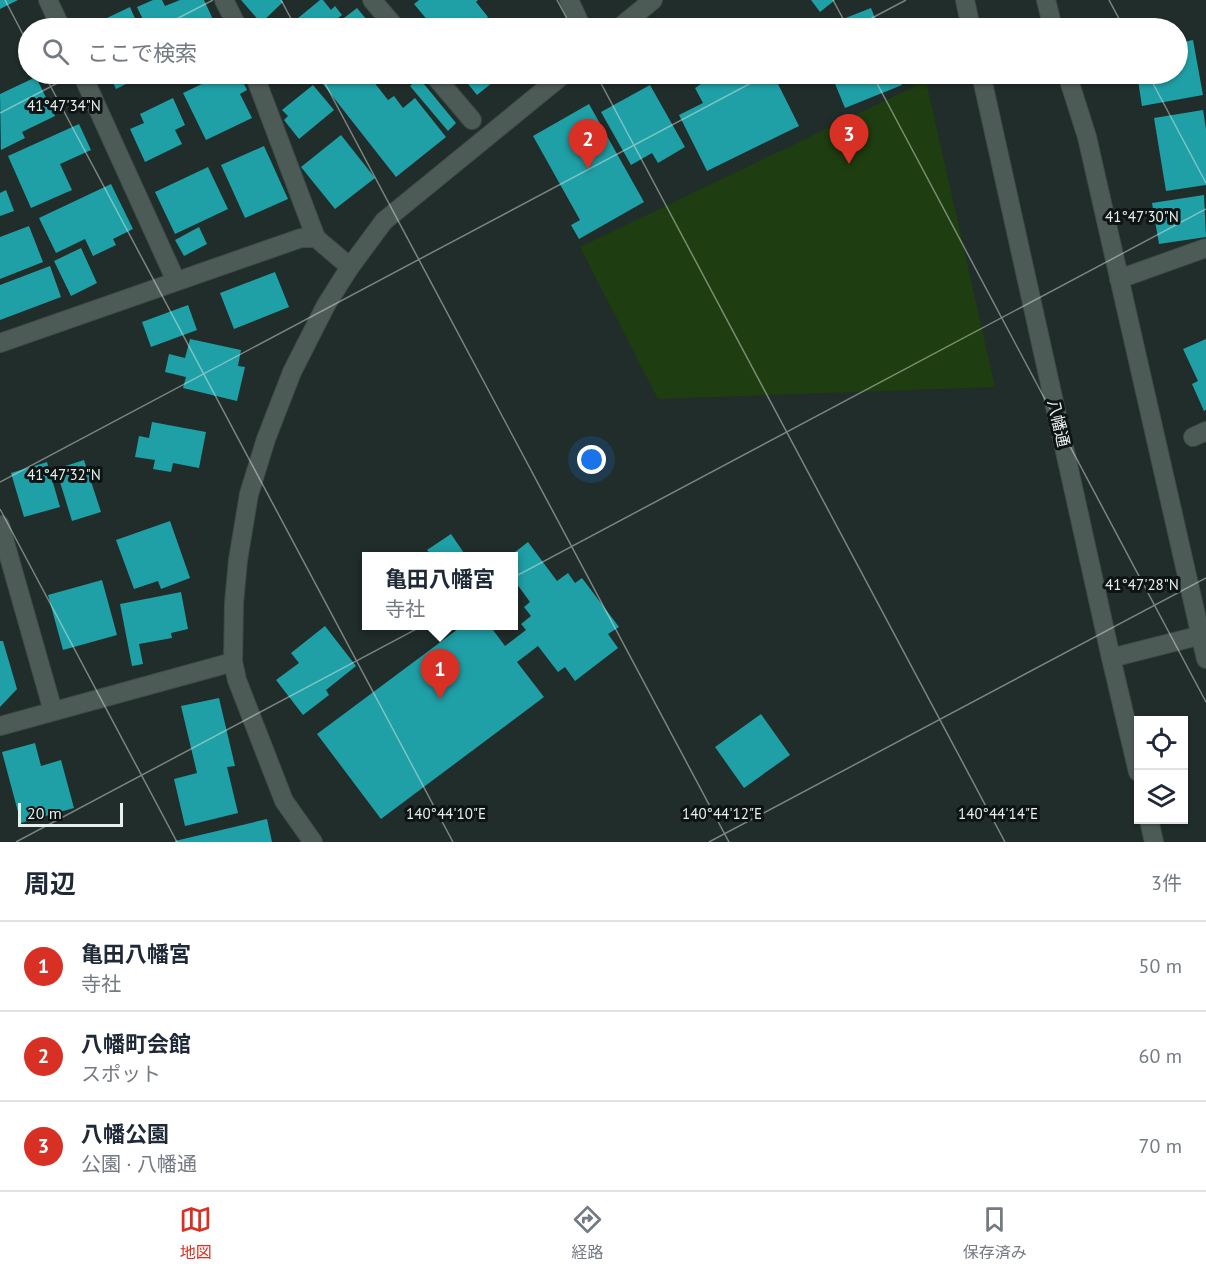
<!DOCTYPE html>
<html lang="ja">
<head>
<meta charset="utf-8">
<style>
  :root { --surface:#fff; --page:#f6f6f7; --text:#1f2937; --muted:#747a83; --line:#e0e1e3; --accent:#d93025 }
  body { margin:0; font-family:"PT Sans","Noto Sans JP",sans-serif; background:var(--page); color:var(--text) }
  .controls { position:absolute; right:18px; bottom:18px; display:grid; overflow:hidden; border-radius:0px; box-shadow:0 2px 4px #0004 }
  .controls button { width:54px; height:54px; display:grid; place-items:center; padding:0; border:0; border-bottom:2px solid var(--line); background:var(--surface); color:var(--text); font:30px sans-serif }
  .scale { position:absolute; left:18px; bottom:15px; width:105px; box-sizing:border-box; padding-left:6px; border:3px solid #e8f0ee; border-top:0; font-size:16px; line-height:21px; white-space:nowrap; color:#e8f0ee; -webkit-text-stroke:4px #0e1413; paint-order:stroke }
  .you { position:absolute; left:592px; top:460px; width:21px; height:21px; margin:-15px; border:4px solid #fff; border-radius:50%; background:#1a73e8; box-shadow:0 0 0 9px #1a73e833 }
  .badge { display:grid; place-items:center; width:39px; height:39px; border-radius:50%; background:var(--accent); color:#fff; font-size:20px; font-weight:700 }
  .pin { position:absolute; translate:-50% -50px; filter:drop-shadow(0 2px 3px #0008) }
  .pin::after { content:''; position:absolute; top:32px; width:21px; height:18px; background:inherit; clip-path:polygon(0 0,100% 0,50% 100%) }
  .popup { position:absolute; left:362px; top:552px; width:156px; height:78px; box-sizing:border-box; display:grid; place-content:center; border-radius:0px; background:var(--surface); filter:drop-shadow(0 2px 4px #0005); font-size:20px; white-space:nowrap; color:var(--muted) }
  .popup b { font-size:22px; color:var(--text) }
  .popup::after { content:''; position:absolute; left:50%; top:100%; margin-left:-12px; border:12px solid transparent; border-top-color:var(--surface) }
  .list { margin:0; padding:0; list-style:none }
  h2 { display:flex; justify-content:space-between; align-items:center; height:78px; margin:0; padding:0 24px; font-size:26px }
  h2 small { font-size:20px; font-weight:400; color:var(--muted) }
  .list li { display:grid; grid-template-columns:39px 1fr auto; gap:18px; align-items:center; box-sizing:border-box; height:90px; padding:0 24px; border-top:2px solid var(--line) }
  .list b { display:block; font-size:22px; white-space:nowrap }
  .list p { margin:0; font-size:20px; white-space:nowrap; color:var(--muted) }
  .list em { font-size:20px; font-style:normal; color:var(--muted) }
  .icon { flex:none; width:33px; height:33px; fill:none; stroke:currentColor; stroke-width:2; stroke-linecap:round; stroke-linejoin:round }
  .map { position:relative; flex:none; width:1206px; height:842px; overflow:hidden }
  .search { position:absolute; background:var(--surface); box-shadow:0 2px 4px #0004; left:18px; right:18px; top:18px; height:66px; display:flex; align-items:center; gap:15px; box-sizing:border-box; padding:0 21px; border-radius:33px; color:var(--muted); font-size:22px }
  .sheet { height:348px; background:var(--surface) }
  nav { display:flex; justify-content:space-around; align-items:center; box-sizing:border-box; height:84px; border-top:2px solid var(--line); background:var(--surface); font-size:16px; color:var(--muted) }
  nav a { display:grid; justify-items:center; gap:3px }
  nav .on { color:var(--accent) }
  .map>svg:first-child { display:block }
  .green { fill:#1e3d10 }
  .building { fill:#1fa0a6 }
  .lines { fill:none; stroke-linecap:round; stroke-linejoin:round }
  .minor-casing { stroke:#3f4a48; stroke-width:20 }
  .minor { stroke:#4d5b57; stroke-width:18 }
  .ticks { fill:none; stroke:#e8f0ee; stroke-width:1.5; stroke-opacity:0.45 }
  .labels { text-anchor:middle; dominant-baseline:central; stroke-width:6; stroke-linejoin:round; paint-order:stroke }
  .street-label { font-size:16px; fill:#e8f0ee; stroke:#0e1413 }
  .ticks-label { font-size:15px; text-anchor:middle; fill:#e8f0ee; stroke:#0e1413; stroke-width:6; stroke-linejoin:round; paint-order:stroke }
</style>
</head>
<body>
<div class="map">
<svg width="1206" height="842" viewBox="0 0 1206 842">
  <rect width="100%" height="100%" fill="#202d2a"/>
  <!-- green -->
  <path class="green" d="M 926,81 L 995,387 L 658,399 L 580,247 Z"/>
  <!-- building -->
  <g class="building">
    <path d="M 0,0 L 18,0 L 0,9 Z"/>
    <path d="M 153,0 L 162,0 L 165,6 L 180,0 L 204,0 L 217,28 L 147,28 L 137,7 Z"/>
    <path d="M 241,0 L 281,0 L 283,2 L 261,23 Z"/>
    <path d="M 320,0 L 323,0 L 331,10 L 335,6 L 342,15 L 325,28 L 286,28 Z"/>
    <path d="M 419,0 L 478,0 L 476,2 L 488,17 L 474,28 L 434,28 L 414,4 Z"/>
    <path d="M 811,0 L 835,0 L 820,12 Z"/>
    <path d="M 130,7 L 139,28 L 89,28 L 88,27 Z"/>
    <path d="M 357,8 L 371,25 L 366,28 L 331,28 Z"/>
    <path d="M 871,8 L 879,28 L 820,28 Z"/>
    <path d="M 1193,40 L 1203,95 L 1142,106 L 1137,74 L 1178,74 L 1178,43 Z"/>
    <path d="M 109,74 L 136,74 L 138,78 L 116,89 Z"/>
    <path d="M 223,74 L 239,74 L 247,90 L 240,94 L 252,118 L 206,140 L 183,93 Z"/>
    <path d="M 298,74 L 316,74 L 306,83 Z"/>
    <path d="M 327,74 L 375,74 L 370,77 L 388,100 L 394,96 L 403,108 L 415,98 L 446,137 L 396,177 L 319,79 Z"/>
    <path d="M 460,74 L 503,74 L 477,95 Z"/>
    <path d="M 716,74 L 765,74 L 766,76 L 773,74 L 799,126 L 707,171 L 679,115 L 703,103 L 695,88 Z"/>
    <path d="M 831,74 L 897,74 L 902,85 L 845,108 Z"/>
    <path d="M 36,77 L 55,116 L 22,132 L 25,138 L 1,150 L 0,94 Z"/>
    <path d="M 419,78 L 456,123 L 448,131 L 410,86 Z"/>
    <path d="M 313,85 L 334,110 L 299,139 L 284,120 L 288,116 L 282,110 Z"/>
    <path d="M 650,85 L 685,147 L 658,163 L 652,153 L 631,165 L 601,112 Z"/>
    <path d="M 173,98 L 185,125 L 175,130 L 182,144 L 145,162 L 130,129 L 144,123 L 140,114 Z"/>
    <path d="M 589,104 L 644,202 L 579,239 L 571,225 L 580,220 L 533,136 Z"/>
    <path d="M 1203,110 L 1206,129 L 1206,185 L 1166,191 L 1154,118 Z"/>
    <path d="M 79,124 L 91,150 L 60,164 L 72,190 L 31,208 L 8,156 Z"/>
    <path d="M 341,135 L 375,178 L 335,209 L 301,167 Z"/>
    <path d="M 264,146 L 288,199 L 245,218 L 221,165 Z"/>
    <path d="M 208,167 L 228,209 L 175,234 L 155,192 Z"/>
    <path d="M 111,184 L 133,229 L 113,239 L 116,245 L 93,256 L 85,239 L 56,253 L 39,218 Z"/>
    <path d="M 6,190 L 14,211 L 0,216 L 0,193 Z"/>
    <path d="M 1204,195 L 1206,237 L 1159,244 L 1152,203 Z"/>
    <path d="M 29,226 L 43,262 L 0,279 L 0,237 Z"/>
    <path d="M 199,227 L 207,244 L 184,256 L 175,240 Z"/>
    <path d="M 81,248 L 97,283 L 71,296 L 54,261 Z"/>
    <path d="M 50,266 L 61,297 L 0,320 L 0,285 Z"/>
    <path d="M 275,272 L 289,307 L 234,329 L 220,293 Z"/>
    <path d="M 188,305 L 197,330 L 151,347 L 142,322 Z"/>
    <path d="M 190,339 L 241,350 L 238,366 L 245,367 L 237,401 L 183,388 L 186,377 L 165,372 L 169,354 L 185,358 Z"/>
    <path d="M 1206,339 L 1206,410 L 1204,411 L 1192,384 L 1198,381 L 1183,349 Z"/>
    <path d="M 152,422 L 206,432 L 199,468 L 173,463 L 171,472 L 153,469 L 155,460 L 135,457 L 139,436 L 149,438 Z"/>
    <path d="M 84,460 L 101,512 L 72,521 L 56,469 Z"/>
    <path d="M 47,462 L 60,507 L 24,517 L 11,473 Z"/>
    <path d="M 170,521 L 190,578 L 161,589 L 158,581 L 134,589 L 116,540 Z"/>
    <path d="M 451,534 L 466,556 L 432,556 L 427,550 Z"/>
    <path d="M 528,542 L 557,581 L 568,573 L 575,583 L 582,578 L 619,627 L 608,634 L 618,648 L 575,681 L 565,667 L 558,672 L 538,646 L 517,662 L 544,697 L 381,819 L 317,734 L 462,626 L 490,626 L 505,646 L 526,630 L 521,624 L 531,616 L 524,607 L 530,602 L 514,580 L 514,556 L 510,556 Z"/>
    <path d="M 102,580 L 117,635 L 63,650 L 48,595 Z"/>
    <path d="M 181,592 L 188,629 L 171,633 L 172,638 L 139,644 L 143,664 L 132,666 L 120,604 Z"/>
    <path d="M 325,626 L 356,666 L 326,690 L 329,695 L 303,715 L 276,680 L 299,663 L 291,653 Z"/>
    <path d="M 0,641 L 3,641 L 17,689 L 0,707 Z"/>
    <path d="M 219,698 L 235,766 L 227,767 L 238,813 L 185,826 L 174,779 L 197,773 L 181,706 Z"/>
    <path d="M 761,714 L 790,755 L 744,788 L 715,747 Z"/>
    <path d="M 35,743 L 41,766 L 61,760 L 74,808 L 21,823 L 2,752 Z"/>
    <path d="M 267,819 L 272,842 L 175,842 L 175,841 Z"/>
  </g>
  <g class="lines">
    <defs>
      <g id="minor">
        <path d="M 48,0 L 61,28"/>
        <path d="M 224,0 L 238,28"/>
        <path d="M 372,0 L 396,28"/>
        <path d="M 569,0 L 582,28"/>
        <path d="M 965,0 L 971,28"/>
        <path d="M 1046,0 L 1053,28"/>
        <path d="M 619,28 L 653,0"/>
        <path d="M 82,74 L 176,281"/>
        <path d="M 254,74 L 316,238"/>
        <path d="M 433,74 L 472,120"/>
        <path d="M 981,74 L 1111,658 L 1138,772"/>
        <path d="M 1067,74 L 1087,137 L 1206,659"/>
        <path d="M 1119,279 L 1206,248"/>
        <path d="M 0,343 L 301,238 L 316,238 L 350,267"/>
        <path d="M 1193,437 L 1206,431"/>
        <path d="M 0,525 L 53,711"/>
        <path d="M 1111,658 L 1206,634"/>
        <path d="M 0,726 L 233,662"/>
        <path d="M 1149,820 L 1154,842"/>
        <path d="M 313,842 L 284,801 L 237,680 L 233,662 L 234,603 L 238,560 L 249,494 L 266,439 L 292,372 L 326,305 L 350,267 L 384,221 L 564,74"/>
      </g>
    </defs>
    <!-- minor casing -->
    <use href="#minor" class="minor-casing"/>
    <!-- minor -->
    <use href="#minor" class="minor"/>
  </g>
  <!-- ticks -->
  <path class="ticks" d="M 5,0 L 28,44M 281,0 L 296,28M 557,0 L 572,28M 833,0 L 848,28M 1109,0 L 1124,28M 159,28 L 213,0M 853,28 L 906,0M 44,74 L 453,842M 320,74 L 729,842M 596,74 L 1005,842M 872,74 L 1206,702M 1148,74 L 1206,183M 0,113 L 75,74M 0,482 L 768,74M 0,509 L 177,842M 16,842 L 1206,209M 709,842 L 1206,578"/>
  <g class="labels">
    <!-- street labels -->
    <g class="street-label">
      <text transform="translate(1059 423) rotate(77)">八幡通</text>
    </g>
  </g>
  <g class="ticks-label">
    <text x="64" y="111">41°47'34"N</text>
    <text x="1142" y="222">41°47'30"N</text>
    <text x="64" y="480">41°47'32"N</text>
    <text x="1142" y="590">41°47'28"N</text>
    <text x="446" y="819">140°44'10"E</text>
    <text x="722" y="819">140°44'12"E</text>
    <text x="998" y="819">140°44'14"E</text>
  </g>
</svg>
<div class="controls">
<button><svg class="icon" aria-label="locate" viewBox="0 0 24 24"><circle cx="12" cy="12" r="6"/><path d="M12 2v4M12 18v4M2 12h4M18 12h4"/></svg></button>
<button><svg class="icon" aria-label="layers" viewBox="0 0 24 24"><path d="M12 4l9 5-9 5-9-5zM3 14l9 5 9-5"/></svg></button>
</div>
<div class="scale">20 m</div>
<div class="you"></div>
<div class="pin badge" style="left:440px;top:699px">1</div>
<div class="popup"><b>亀田八幡宮</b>寺社</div>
<div class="pin badge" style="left:588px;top:169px">2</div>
<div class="pin badge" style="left:849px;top:164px">3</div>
<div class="search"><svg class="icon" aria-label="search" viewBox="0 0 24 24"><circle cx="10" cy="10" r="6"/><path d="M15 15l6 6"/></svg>ここで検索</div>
</div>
<section class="sheet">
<h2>周辺<small>3件</small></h2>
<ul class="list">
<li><span class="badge">1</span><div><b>亀田八幡宮</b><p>寺社</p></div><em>50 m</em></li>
<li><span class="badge">2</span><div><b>八幡町会館</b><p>スポット</p></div><em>60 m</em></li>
<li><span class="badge">3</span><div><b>八幡公園</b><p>公園 · 八幡通</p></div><em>70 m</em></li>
</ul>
</section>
<nav>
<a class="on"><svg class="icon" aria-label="map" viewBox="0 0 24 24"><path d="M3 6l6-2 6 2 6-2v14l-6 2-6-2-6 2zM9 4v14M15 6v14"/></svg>地図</a>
<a><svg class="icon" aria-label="directions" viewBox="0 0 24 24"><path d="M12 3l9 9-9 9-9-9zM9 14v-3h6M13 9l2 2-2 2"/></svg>経路</a>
<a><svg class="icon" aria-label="saved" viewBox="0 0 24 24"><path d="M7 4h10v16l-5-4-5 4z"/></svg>保存済み</a>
</nav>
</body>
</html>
